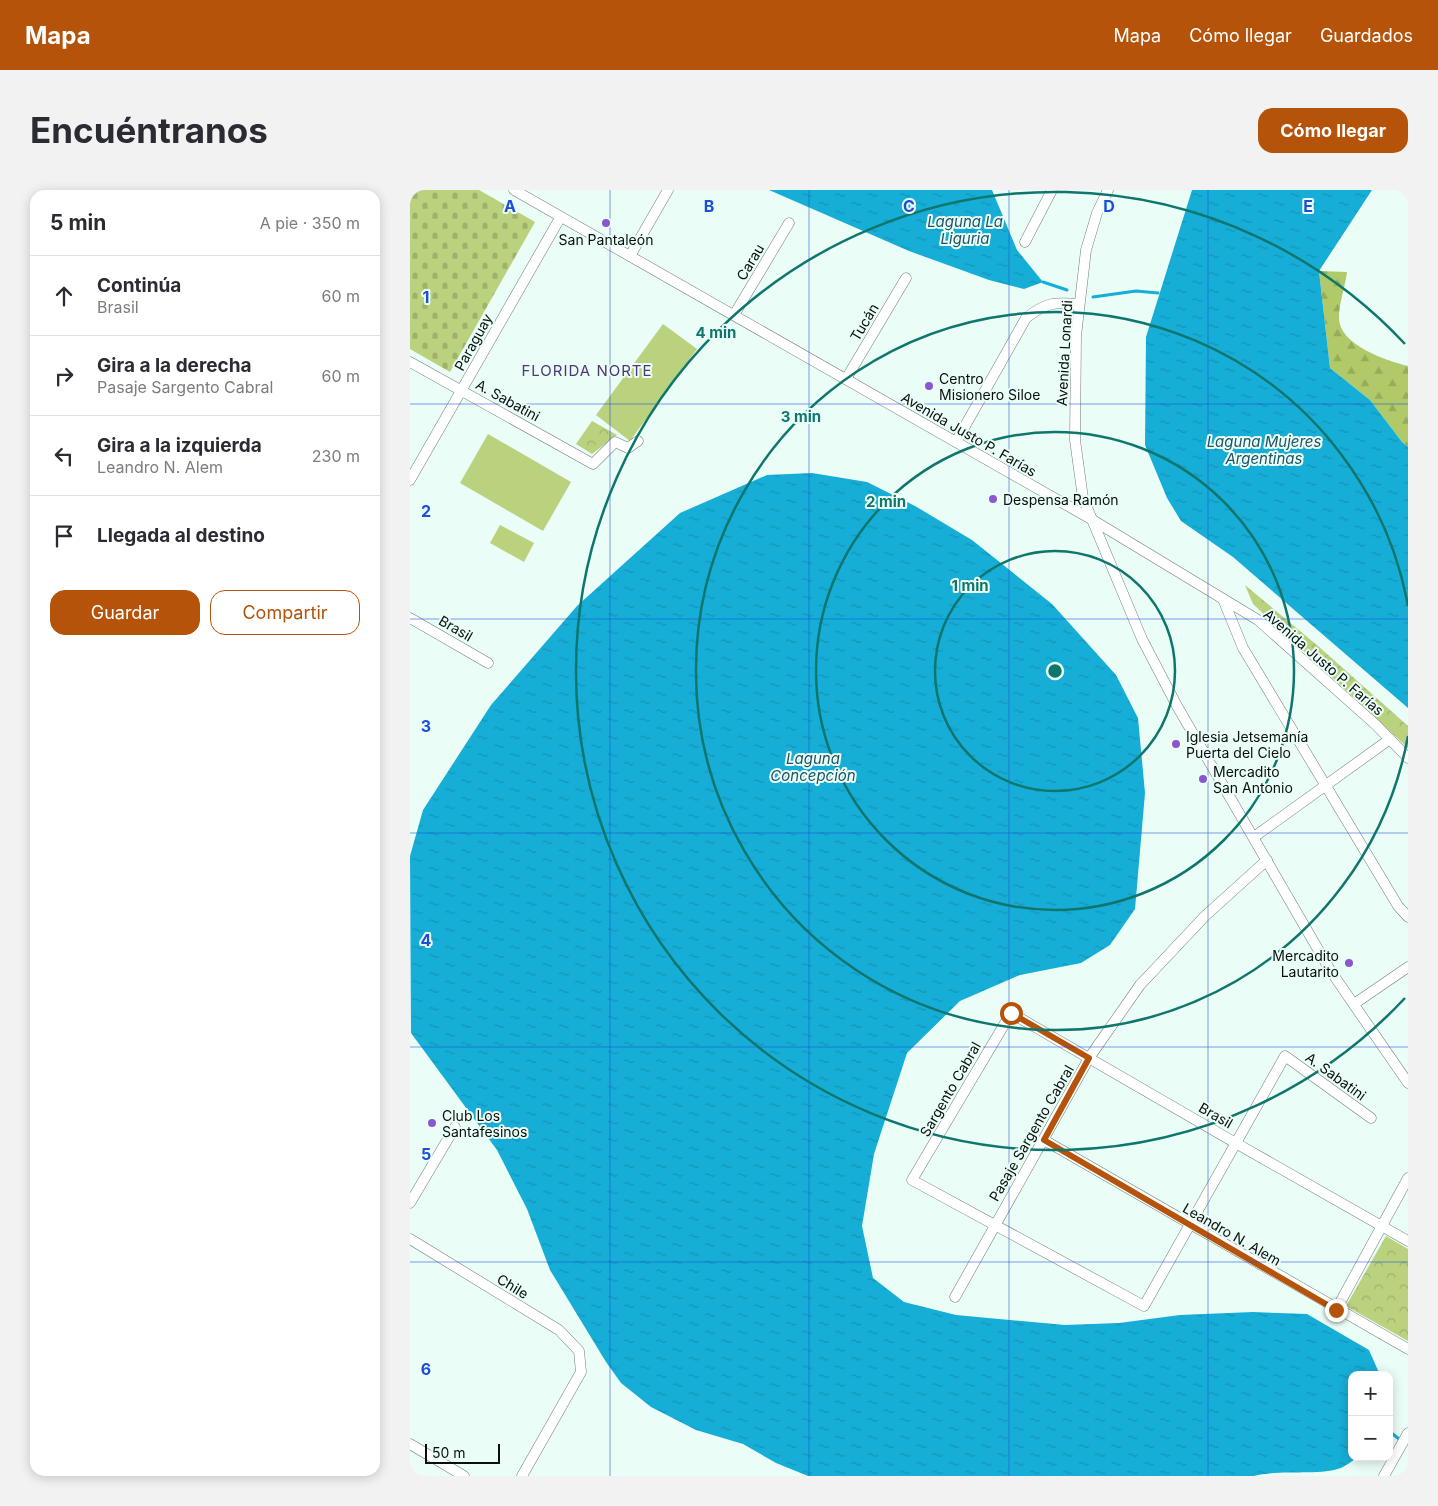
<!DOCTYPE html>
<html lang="es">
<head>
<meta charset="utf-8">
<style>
  :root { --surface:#fff; --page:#f2f2f3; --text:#2b2b33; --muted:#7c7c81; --line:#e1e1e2; --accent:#b45309 }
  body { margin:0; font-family:Inter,sans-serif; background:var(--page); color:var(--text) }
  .controls { position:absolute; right:15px; bottom:15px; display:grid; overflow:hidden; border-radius:10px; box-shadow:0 2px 12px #0003 }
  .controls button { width:45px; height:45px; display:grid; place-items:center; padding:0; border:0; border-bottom:1px solid var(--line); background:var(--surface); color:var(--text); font:25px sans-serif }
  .scale { position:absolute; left:15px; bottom:12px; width:75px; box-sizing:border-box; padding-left:5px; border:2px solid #090f0d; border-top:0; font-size:14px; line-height:18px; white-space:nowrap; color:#090f0d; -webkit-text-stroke:4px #eafdf6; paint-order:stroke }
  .stop { position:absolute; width:15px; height:15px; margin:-11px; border:4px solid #b45309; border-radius:50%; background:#fff }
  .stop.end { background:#b45309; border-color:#fff; box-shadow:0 1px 5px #0008 }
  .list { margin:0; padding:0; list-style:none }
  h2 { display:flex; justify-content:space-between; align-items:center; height:65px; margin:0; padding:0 20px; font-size:21px }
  h2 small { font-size:16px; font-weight:400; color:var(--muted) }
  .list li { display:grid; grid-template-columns:32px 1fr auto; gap:15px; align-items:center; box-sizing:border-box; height:80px; padding:0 20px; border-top:1px solid var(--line) }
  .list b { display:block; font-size:19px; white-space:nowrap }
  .list p { margin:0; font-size:16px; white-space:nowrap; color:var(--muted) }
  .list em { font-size:16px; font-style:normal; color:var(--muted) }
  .actions { display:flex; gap:10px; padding:15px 20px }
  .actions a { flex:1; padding:11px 0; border:1px solid var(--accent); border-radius:15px; text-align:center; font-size:18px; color:var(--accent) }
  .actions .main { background:var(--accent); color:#fff }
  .icon { flex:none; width:28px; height:28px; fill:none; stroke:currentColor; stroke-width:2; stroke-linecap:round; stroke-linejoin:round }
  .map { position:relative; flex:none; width:998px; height:1286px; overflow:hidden; border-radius:15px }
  header { display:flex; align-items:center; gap:30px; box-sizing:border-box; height:70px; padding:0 25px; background:var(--accent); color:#fff }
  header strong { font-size:24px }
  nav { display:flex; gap:28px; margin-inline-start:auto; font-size:18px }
  .intro { display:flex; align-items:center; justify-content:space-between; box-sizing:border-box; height:120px; padding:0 30px }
  h1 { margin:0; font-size:35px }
  .button { padding:12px 22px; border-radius:15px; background:var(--accent); color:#fff; font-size:18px; font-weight:700 }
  main { display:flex; gap:30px; padding:0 30px }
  aside { flex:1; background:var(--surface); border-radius:15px; box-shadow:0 2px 12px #0003 }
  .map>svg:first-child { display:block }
  .grass { fill:#bad17e }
  .forest { fill:url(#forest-firs) }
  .cemetery { fill:url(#cemetery-stones) }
  .park { fill:url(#park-crowns) }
  .water { fill:url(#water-ripples) }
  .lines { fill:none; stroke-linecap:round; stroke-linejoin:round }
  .stream { stroke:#16aed7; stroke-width:3 }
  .minor-casing { stroke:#6d7e78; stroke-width:11 }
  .minor { stroke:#fff; stroke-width:10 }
  .route { stroke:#b45309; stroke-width:6 }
  .grid { fill:none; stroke:#1d4ed8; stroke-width:1; stroke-opacity:0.55 }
  .ring { fill:none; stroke:#0f766e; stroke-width:2.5 }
  .poi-dot { fill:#8a57d0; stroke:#eafdf6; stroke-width:2 }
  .labels { text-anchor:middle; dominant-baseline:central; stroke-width:4; stroke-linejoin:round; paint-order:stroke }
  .poi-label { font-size:14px; fill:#090f0d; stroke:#eafdf6; text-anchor:start }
  .street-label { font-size:14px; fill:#090f0d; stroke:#eafdf6 }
  .water-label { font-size:15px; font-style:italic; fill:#1e5466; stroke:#eafdf6 }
  .neighbourhood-label { font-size:15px; letter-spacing:1px; fill:#503874; stroke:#eafdf6 }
  .grid-label { font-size:16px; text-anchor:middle; font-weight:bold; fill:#1d4ed8; stroke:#eafdf6; stroke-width:4; stroke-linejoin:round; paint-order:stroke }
  .centre { fill:#0f766e; stroke:#eafdf6; stroke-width:2.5 }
  .ring-label { font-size:15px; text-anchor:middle; font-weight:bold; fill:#0f766e; stroke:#eafdf6; stroke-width:4; stroke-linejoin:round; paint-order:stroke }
</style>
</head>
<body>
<header>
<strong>Mapa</strong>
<nav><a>Mapa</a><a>Cómo llegar</a><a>Guardados</a></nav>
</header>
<div class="intro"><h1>Encuéntranos</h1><a class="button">Cómo llegar</a></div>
<main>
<aside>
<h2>5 min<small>A pie · 350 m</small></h2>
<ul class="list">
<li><svg class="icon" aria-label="ahead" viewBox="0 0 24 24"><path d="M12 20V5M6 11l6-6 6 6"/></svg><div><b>Continúa</b><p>Brasil</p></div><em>60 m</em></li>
<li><svg class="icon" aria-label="right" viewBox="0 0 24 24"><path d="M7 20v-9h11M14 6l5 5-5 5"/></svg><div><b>Gira a la derecha</b><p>Pasaje Sargento Cabral</p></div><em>60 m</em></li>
<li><svg class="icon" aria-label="left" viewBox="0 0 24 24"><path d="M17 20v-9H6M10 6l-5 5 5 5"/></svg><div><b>Gira a la izquierda</b><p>Leandro N. Alem</p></div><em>230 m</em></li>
<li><svg class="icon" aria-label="arrive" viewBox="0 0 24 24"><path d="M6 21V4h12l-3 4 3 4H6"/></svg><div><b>Llegada al destino</b></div></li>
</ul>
<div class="actions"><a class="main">Guardar</a><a>Compartir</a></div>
</aside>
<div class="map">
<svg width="998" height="1286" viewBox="0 0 998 1286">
  <defs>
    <pattern id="forest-firs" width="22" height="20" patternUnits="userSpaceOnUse" patternTransform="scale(1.25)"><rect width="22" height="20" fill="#b1ca69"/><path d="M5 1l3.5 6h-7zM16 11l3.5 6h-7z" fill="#97ac5a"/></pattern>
    <pattern id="cemetery-stones" width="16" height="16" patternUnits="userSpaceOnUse" patternTransform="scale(1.25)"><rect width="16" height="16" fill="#bad17e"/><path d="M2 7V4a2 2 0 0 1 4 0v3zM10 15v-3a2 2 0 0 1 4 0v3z" fill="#9fb26c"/></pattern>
    <pattern id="park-crowns" width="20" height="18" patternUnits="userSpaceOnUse" patternTransform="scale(1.25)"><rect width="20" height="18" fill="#bad17e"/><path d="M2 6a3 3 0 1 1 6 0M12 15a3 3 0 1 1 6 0" fill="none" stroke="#9fb26c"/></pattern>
    <pattern id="water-ripples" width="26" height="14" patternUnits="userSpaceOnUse" patternTransform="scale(1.25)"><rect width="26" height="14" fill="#16aed7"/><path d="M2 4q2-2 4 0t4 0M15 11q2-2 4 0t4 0" fill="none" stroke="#1394b7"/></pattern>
  </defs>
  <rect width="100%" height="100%" fill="#eafdf6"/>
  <!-- grass -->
  <g class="grass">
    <path d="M 253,134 L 287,159 L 220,251 L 186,225 Z"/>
    <path d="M 78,244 L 161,292 L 133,341 L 50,293 Z"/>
    <path d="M 90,335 L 124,353 L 114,372 L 80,353 Z"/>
  </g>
  <!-- forest -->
  <path class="forest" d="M 909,81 L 937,82 C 935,97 929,113 929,128 C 929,155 977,171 998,176 L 998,257 L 992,252 L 960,210 L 920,178 Z"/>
  <!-- cemetery -->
  <path class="cemetery" d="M 0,0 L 69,0 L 125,32 L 40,182 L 0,159 Z"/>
  <!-- park -->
  <g class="park">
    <path d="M 182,231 L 207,245 L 182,264 L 166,254 Z"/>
    <path d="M 835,395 L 908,456 L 998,536 L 998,558 L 843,414 Z"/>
    <path d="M 976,1046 L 998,1059 L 998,1151 L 936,1116 Z"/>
  </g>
  <!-- water -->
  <g class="water">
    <path d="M 359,0 L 582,0 L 607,60 L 633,92 L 614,99 L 579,90 L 499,61 Z"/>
    <path d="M 782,0 L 962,0 L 909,81 L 920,178 L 960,210 L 992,252 L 998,257 L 998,518 L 823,367 L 771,331 L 757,308 L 735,255 L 736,147 Z"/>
    <path d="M 402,283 L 457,292 L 505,316 L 562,350 L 642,414 L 706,485 L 728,528 L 735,603 L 725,719 L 700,755 L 671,773 L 610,785 L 550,811 L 497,863 L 464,964 L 452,1036 L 463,1088 L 494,1112 L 546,1125 L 655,1135 L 709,1133 L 770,1125 L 843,1122 L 897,1124 L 959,1160 L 970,1185 L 942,1185 L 942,1267 L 948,1267 C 942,1271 937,1275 931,1278 C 909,1286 871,1279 844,1286 L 398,1286 L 366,1273 L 333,1254 L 286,1240 L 241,1217 L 211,1193 L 196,1172 L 140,1080 L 117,1019 L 87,960 L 1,843 L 0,666 L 13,620 L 81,515 L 167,416 L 270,323 L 357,285 Z"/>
  </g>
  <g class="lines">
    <!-- stream -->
    <g class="stream">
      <path d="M 633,92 L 657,100"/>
      <path d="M 683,107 L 726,101 L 748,103"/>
      <path d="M 979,1241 L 989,1249"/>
    </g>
    <defs>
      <g id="minor">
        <path d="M 104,0 L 681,329 L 848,430 L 966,535 L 998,568"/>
        <path d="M 698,0 L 687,23 L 676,60 L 666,146 L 665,250 L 673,308 L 732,449 L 767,516 L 920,780 L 998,893"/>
        <path d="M 615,52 L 642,0"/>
        <path d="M 220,66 L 258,0"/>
        <path d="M 324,125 L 379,33"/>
        <path d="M 0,172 L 183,274 L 205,252 L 218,258 L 228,251"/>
        <path d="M 436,189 L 496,88"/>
        <path d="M 546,252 L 616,128 C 636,112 645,112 669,114"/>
        <path d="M 0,290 L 150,28"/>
        <path d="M 813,409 L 833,458 L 988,716 L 998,727"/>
        <path d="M 0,428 L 78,473"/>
        <path d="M 844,647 L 980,549"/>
        <path d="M 944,814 L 998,777"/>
        <path d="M 961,928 L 875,866 L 734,1116 L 502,990 L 601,823 C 733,900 865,976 998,1051"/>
        <path d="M 634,950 L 998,1159"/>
        <path d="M 0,1013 L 45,937"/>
        <path d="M 0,1049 L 149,1140 L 169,1161 L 171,1182 L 112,1286"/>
        <path d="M 545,1107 L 679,868 L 730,795 L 795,726 L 857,670"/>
        <path d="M 926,1120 L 998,988"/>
        <path d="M 0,1254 L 54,1286"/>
        <path d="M 974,1286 L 998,1243"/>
      </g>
    </defs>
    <!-- minor casing -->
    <use href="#minor" class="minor-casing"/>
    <!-- minor -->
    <use href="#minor" class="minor"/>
  </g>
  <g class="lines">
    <!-- route -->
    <path class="route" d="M 601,823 L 679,868 L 634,950 L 926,1120"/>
  </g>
  <!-- grid -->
  <path class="grid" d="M 200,0 L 200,1286M 399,0 L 399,1286M 599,0 L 599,1286M 798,0 L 798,1286M 0,214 L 998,214M 0,429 L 998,429M 0,643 L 998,643M 0,857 L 998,857M 0,1072 L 998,1072"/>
  <!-- distance rings -->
  <g class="ring">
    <circle cx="645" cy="481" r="120"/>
    <circle cx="645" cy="481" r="239"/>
    <path d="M998 546A359 359 0 1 1 998 416"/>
    <path d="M995 808A479 479 0 1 1 995 154"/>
  </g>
  <!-- markers -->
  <g class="poi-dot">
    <circle cx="196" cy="33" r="5"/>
    <circle cx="519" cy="196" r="5"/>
    <circle cx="583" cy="309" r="5"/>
    <circle cx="766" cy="554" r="5"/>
    <circle cx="793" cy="589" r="5"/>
    <circle cx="939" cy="773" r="5"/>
    <circle cx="22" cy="933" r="5"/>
  </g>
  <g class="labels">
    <!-- poi labels -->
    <g class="poi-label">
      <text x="196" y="49" text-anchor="middle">San Pantaleón</text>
      <text x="529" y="188">Centro<tspan x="529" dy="16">Misionero Siloe</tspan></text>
      <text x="593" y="309">Despensa Ramón</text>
      <text x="776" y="546">Iglesia Jetsemanía<tspan x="776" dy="16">Puerta del Cielo</tspan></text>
      <text x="803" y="581">Mercadito<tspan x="803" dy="16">San Antonio</tspan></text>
      <text x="929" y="765" text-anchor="end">Mercadito<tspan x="929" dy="16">Lautarito</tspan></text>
      <text x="32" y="925">Club Los<tspan x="32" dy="16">Santafesinos</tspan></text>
    </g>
    <!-- street labels -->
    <g class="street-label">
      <text transform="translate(340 72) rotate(-59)">Carau</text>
      <text transform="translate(454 132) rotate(-59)">Tucán</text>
      <text transform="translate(63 152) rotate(-61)">Paraguay</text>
      <text transform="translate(654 163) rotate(-87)">Avenida Lonardi</text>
      <text transform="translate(98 210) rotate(29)">A. Sabatini</text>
      <text transform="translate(559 244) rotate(30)">Avenida Justo P. Farías</text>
      <text transform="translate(46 438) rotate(30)">Brasil</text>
      <text transform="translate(914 472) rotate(41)">Avenida Justo P. Farías</text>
      <text transform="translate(926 886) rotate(36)">A. Sabatini</text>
      <text transform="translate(540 899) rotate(-60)">Sargento Cabral</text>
      <text transform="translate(806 925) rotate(30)">Brasil</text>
      <text transform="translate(621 943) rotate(-60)">Pasaje Sargento Cabral</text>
      <text transform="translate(822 1044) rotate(30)">Leandro N. Alem</text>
      <text transform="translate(103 1096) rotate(31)">Chile</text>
    </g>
    <!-- water labels -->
    <g class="water-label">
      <text x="555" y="31">Laguna La<tspan x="555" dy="17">Liguria</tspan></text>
      <text x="854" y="251">Laguna Mujeres<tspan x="854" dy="17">Argentinas</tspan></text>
      <text x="403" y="568">Laguna<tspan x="403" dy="17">Concepción</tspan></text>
    </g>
    <!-- neighbourhood labels -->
    <g class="neighbourhood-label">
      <text x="177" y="180">FLORIDA NORTE</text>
    </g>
  </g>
  <g class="grid-label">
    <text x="100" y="22">A</text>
    <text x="299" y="22">B</text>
    <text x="499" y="22">C</text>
    <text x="699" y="22">D</text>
    <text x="898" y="22">E</text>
    <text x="16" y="113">1</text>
    <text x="16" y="327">2</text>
    <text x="16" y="542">3</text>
    <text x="16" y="756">4</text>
    <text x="16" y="970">5</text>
    <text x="16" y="1185">6</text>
  </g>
  <circle cx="645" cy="481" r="8" class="centre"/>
  <g class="ring-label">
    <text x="306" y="148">4 min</text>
    <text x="391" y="232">3 min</text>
    <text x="476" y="317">2 min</text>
    <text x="560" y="401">1 min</text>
  </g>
</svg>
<div class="controls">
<button>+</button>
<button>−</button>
</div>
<div class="scale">50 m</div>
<div class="stop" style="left:601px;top:823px"></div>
<div class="stop end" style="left:926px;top:1120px"></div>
</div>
</main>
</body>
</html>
